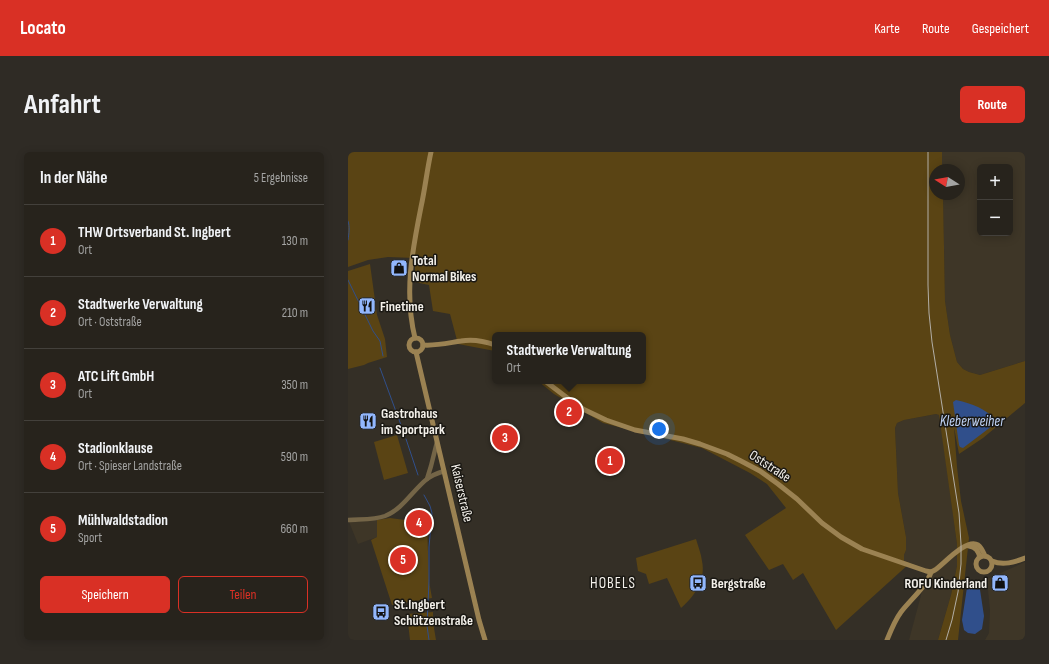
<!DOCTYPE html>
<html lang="de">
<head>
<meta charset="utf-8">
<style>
  :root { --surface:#27231c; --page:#2f2b25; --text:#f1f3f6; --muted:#a4a4a3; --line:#43403b; --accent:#d93025 }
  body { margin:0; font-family:"Sofia Sans Condensed",sans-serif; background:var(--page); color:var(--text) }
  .controls { position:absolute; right:12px; top:12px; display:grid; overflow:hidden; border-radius:6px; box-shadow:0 2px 10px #0003 }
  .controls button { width:36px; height:36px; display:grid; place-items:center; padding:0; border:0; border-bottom:1px solid var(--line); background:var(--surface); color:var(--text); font:20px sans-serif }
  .compass { position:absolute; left:581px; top:12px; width:36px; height:36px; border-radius:50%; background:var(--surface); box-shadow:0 2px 10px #0003; rotate:281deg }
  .you { position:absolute; left:311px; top:277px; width:14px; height:14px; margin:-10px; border:3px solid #fff; border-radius:50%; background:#1a73e8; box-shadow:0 0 0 6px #1a73e833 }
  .badge { display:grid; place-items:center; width:26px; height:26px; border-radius:50%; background:var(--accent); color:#fff; font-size:13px; font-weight:700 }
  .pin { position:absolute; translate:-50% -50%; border:2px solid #fff; box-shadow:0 1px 4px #0006 }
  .popup { position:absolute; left:144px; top:180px; width:154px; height:52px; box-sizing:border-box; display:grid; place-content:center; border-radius:6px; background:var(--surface); filter:drop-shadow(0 1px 3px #0005); font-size:13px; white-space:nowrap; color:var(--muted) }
  .popup b { font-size:15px; color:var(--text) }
  .popup::after { content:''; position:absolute; left:50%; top:100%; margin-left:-8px; border:8px solid transparent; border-top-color:var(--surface) }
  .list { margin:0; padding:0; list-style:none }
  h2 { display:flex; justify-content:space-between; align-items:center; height:52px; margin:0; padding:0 16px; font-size:17px }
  h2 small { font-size:13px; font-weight:400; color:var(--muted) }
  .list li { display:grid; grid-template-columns:26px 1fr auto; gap:12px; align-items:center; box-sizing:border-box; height:72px; padding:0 16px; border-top:1px solid var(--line) }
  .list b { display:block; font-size:15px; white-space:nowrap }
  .list p { margin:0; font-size:13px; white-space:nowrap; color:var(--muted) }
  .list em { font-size:13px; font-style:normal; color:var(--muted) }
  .actions { display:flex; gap:8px; padding:12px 16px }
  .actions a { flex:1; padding:9px 0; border:1px solid var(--accent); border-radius:6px; text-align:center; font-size:14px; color:var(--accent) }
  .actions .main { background:var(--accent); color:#fff }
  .map { position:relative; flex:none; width:677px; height:488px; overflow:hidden; border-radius:6px }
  header { display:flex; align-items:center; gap:24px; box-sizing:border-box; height:56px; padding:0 20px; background:var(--accent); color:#fff }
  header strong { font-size:19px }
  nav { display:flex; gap:22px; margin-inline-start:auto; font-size:14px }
  .intro { display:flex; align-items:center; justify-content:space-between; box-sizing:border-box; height:96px; padding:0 24px }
  h1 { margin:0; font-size:28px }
  .button { padding:10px 18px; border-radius:6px; background:var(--accent); color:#fff; font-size:14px; font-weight:700 }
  main { display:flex; gap:24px; padding:0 24px }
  aside { flex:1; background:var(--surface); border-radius:6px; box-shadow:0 2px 10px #0003 }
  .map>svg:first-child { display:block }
  .built { fill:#3e3627; fill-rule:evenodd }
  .green { fill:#5a4414 }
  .water { fill:#304f8b }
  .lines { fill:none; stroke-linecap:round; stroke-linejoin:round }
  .stream { stroke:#304f8b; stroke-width:1 }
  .tertiary { stroke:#746547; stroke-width:4.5 }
  .secondary { stroke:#9b8252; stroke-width:5 }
  .rail { stroke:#b2aea7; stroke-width:1 }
  .labels { text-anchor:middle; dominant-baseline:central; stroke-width:3; stroke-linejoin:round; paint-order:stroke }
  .poi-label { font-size:14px; font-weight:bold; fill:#f3f0ea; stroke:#1a1813; text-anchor:start }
  .street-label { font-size:14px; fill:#f3f0ea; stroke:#1a1813 }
  .water-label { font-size:15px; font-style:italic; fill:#c0d4f7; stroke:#1a1813 }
  .neighbourhood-label { font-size:15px; letter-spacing:1px; fill:#f3f0ea; stroke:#1a1813 }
</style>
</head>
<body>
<header>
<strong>Locato</strong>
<nav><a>Karte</a><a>Route</a><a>Gespeichert</a></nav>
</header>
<div class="intro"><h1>Anfahrt</h1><a class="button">Route</a></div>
<main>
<aside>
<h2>In der Nähe<small>5 Ergebnisse</small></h2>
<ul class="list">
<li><span class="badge">1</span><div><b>THW Ortsverband St. Ingbert</b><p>Ort</p></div><em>130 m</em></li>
<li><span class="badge">2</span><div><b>Stadtwerke Verwaltung</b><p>Ort · Oststraße</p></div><em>210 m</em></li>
<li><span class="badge">3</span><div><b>ATC Lift GmbH</b><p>Ort</p></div><em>350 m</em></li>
<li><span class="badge">4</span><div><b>Stadionklause</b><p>Ort · Spieser Landstraße</p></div><em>590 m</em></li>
<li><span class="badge">5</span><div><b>Mühlwaldstadion</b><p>Sport</p></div><em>660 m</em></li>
</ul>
<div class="actions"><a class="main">Speichern</a><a>Teilen</a></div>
</aside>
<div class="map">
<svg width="677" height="488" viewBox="0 0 677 488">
  <rect width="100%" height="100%" fill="#342f26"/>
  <!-- built -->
  <g class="built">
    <path d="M 594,0 L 677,0 L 677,209 L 632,223 L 621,220 L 615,217 L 609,210 L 602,183 L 597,149 L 595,42 L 611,42 L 611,18 L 594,18 ZM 632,15 L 662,15 L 662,81 L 632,81 Z"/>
    <path d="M 588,262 L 591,263 L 592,266 L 609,392 L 609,414 L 603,443 L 590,488 L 561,488 L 580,417 L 556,409 L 556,403 L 558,398 L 558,385 L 550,341 L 547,276 L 549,271 L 556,268 Z"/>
    <path d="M 29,368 L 29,385 L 10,392 L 1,370 Z"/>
    <path d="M 677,410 L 677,488 L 637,488 L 641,481 L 642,458 L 639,427 Z"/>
  </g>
  <!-- green -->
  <g class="green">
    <path d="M 0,0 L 594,0 L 594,18 L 587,18 L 587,42 L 595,42 L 597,149 L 602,183 L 609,210 L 615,217 L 621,220 L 632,223 L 677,209 L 677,251 L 635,286 L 611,302 L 606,275 L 609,315 L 613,349 L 621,386 L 610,488 L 590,488 L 603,443 L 609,414 L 609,392 L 591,263 L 588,262 L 556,268 L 549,271 L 547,276 L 550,341 L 558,385 L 558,398 L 556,403 L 556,409 L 562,411 L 488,478 L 455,421 L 445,428 L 435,412 L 421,418 L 397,383 L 438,356 L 419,332 L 402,321 L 354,296 L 255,271 L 206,242 L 190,229 L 295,229 L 295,183 L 147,183 L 147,199 L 110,192 L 102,162 L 85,159 L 81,133 L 67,130 L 67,106 L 40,105 L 20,108 L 0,115 Z"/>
    <path d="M 22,112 L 29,163 L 37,187 L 39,205 L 20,211 L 16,213 L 0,217 L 0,119 Z"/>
    <path d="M 49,283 L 60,321 L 36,328 L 26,290 Z"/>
    <path d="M 42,366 L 79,371 L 81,429 L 84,446 L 44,453 L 23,388 L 29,385 L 29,368 Z"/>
    <path d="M 348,387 C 350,394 353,401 354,409 C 358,428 347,444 333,456 L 319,426 L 301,432 L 298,422 L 290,419 L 288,406 Z"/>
    <path d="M 85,460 L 85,470 L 88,488 L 91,488 L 62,488 L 59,462 Z"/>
  </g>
  <!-- water -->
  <g class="water">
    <path d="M 608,248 C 626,252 635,256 649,268 L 648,271 L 615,296 L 612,295 L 611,293 L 605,250 Z"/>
    <path d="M 620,429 L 631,431 L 636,464 L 634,477 L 627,482 L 620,481 L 616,478 L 614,468 Z"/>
  </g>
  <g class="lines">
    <!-- stream -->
    <g class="stream">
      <path d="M 0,69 C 2,75 1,81 0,88"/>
      <path d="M 0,128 L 25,179 L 32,189 L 35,204"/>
      <path d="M 32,216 L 57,284"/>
      <path d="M 58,287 L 70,323"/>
      <path d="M 76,343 L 82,354 L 84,361 L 81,395 L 81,429 L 79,474 L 81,488"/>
    </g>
    <!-- tertiary -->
    <g class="tertiary">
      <path d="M 79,327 L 83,314 L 89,290"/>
      <path d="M 0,368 C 12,367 26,368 37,364 C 55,357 65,338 79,327 C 84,323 90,321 96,319"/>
    </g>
    <!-- secondary -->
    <g class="secondary">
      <path d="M 67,186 C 56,141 64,100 73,55 C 77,37 79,18 83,0"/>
      <circle cx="68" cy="193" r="7"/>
      <path d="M 75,193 C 88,194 100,191 113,189 C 124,187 136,189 147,193"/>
      <path d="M 68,200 L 131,468 L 137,488"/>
      <path d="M 197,229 L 226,251 L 237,258 L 258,268 L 287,278 L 335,287 L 352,292 L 379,302 L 393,309 L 412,319 L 430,332 L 449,347 L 474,371 L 493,385 L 514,397 L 578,419 L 583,420 L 587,418 C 596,412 618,386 630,393 C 634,396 635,400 637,404"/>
      <path d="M 621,394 C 628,395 630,399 632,405"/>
      <circle cx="636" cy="412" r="8"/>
      <path d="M 644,409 C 655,414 667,410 677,406"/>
      <path d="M 539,488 C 543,478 547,468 553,460 C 562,448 579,434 583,420"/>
    </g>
    <!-- rail -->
    <path class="rail" d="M 580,0 L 580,133 L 581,161 L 584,190 L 611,361 L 613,392 L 613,412 L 610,440 L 604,468 L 598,488"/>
  </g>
  <!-- icons -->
  <defs>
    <symbol id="shop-square" viewBox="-11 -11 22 22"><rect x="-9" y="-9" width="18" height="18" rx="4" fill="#92b7fd" stroke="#1a1813"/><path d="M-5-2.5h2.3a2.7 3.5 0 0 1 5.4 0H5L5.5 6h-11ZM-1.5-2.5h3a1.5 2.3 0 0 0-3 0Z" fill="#111"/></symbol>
    <symbol id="restaurant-square" viewBox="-11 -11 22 22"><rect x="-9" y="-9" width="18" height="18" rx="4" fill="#92b7fd" stroke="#1a1813"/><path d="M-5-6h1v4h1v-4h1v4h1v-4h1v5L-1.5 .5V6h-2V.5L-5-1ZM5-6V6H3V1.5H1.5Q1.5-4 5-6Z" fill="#111"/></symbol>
    <symbol id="bus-square" viewBox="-11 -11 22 22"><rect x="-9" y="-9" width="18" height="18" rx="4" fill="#92b7fd" stroke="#1a1813"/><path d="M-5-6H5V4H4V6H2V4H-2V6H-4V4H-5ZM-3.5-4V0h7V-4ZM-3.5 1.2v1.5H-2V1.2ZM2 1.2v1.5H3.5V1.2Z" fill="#111"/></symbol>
  </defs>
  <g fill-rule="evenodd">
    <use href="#shop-square" x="41" y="106" width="20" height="20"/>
    <use href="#restaurant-square" x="9" y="144" width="20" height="20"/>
    <use href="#restaurant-square" x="10" y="259" width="20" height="20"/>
    <use href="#bus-square" x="340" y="421" width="20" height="20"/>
    <use href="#shop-square" x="642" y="421" width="20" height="20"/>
    <use href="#bus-square" x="23" y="450" width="20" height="20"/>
  </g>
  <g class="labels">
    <!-- poi labels -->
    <g class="poi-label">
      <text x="64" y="108">Total<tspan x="64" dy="16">Normal Bikes</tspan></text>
      <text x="32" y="154">Finetime</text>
      <text x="33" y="261">Gastrohaus<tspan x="33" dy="16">im Sportpark</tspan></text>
      <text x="363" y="431">Bergstraße</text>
      <text x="639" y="431" text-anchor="end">ROFU Kinderland</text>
      <text x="46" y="452">St.Ingbert<tspan x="46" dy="16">Schützenstraße</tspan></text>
    </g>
    <!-- street labels -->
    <g class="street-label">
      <text transform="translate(422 314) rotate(33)">Oststraße</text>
      <text transform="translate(114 341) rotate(77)">Kaiserstraße</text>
    </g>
    <!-- water labels -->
    <g class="water-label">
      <text x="624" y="269">Kleberweiher</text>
    </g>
    <!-- neighbourhood labels -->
    <g class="neighbourhood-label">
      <text x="265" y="431">HOBELS</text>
    </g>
  </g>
</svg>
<div class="controls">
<button>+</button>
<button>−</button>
</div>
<svg class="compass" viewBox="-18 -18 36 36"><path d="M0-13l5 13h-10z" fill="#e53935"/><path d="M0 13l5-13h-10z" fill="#a4a4a3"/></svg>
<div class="you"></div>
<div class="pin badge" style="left:262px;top:309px">1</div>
<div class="pin badge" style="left:221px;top:260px">2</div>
<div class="popup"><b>Stadtwerke Verwaltung</b>Ort</div>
<div class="pin badge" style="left:157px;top:286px">3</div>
<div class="pin badge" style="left:71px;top:371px">4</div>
<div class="pin badge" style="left:55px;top:408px">5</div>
</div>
</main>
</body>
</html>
